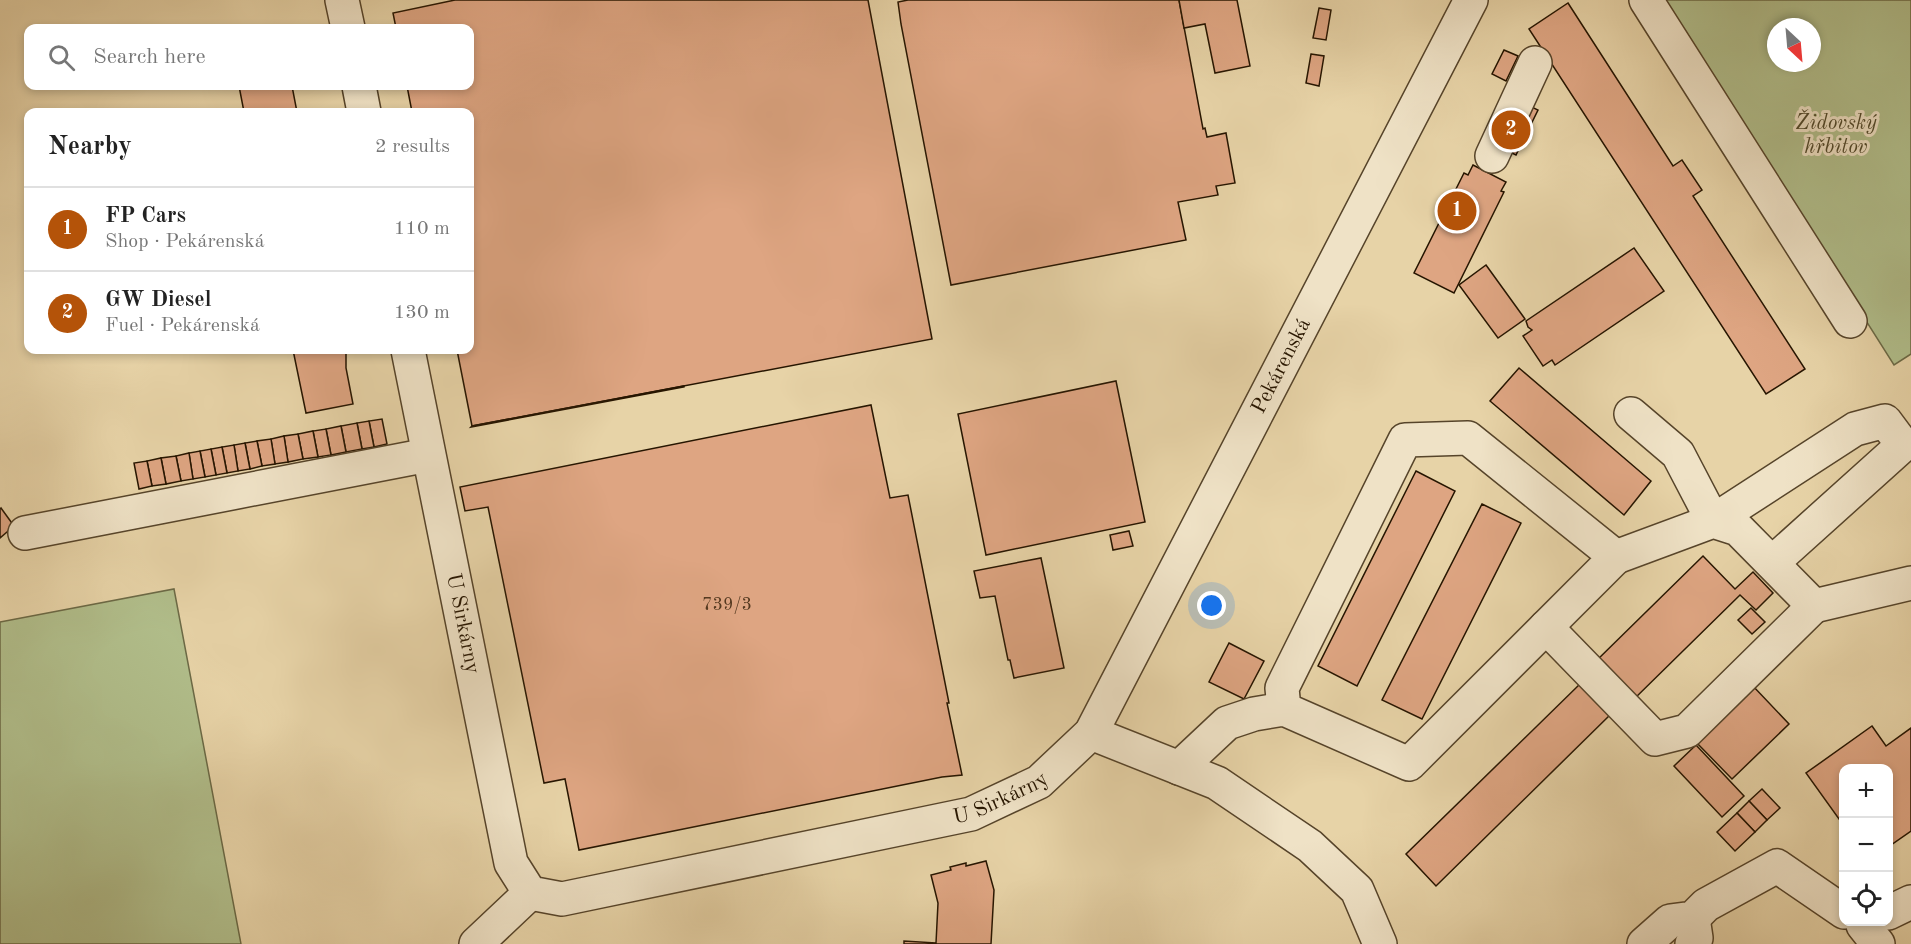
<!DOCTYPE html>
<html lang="en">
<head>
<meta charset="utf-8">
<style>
  :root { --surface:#fff; --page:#f2f2f2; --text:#222; --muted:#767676; --line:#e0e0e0; --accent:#b45309 }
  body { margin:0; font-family:"Old Standard TT",serif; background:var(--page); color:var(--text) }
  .controls { position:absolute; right:18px; bottom:18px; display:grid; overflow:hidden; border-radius:12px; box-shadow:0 3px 9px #0003 }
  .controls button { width:54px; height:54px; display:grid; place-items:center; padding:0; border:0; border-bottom:2px solid var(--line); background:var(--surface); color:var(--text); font:30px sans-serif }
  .compass { position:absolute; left:1767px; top:18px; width:54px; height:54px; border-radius:50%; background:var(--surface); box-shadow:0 3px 9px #0003; rotate:154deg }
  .you { position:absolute; left:1212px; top:606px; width:21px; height:21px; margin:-15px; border:4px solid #fff; border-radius:50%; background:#1a73e8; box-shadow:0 0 0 9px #1a73e833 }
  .badge { display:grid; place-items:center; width:39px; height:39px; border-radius:50%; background:var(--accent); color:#fff; font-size:20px; font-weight:700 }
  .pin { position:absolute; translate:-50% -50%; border:3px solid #fff; box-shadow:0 2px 6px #0006 }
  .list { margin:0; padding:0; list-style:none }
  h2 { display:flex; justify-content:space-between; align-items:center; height:78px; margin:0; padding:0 24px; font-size:26px }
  h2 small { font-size:20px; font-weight:400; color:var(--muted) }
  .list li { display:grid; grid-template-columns:39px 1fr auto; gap:18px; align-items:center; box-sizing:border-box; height:84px; padding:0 24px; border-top:2px solid var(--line) }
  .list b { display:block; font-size:22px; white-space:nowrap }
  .list p { margin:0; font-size:20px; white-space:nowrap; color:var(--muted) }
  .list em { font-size:20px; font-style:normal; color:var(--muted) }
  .icon { flex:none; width:33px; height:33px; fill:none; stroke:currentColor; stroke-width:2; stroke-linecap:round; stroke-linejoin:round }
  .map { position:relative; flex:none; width:1911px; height:944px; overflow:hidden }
  .search { position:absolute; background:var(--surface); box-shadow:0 3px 9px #0003; left:24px; top:24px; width:450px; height:66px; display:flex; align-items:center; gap:15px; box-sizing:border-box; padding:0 21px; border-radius:12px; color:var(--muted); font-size:22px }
  .panel { position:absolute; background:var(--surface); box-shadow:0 3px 9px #0003; left:24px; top:108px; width:450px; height:246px; border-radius:12px }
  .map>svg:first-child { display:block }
  .green { fill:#b1be8b; stroke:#6c6a46; stroke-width:1.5; fill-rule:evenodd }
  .building { fill:#dea582; stroke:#261500; stroke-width:1.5 }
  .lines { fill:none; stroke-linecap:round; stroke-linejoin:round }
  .minor-casing { stroke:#56442a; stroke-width:36 }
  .minor { stroke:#efe2c6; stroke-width:33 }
  .labels { text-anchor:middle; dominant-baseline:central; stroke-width:6; stroke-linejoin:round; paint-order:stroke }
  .number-label { font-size:18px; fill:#543920 }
  .park-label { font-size:21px; font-style:italic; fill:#50482a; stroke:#efe2c6 }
  .street-label { font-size:21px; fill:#261500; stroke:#efe2c6 }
</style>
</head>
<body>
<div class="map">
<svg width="1911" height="944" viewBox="0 0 1911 944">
  <rect width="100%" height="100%" fill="#e7d3a7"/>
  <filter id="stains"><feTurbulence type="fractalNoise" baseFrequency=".00333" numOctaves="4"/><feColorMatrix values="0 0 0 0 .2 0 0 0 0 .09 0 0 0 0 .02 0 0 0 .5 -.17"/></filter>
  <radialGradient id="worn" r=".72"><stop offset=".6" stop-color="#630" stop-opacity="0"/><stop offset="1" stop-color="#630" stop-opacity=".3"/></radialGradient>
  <!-- green -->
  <g class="green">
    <path d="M 1663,0 L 1911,0 L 1911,354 L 1894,365 ZM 1776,27 L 1812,27 L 1812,63 L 1776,63 Z"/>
    <path d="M 174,589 L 241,944 L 0,944 L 0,622 Z"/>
  </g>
  <!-- building -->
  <g class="building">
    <path d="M 455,0 L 868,0 L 932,339 L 472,426 L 457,350 L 470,350 L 470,112 L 412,112 L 407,86 L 470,86 L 470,28 L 396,28 L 393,13 Z"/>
    <path d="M 908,0 L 1179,0 L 1203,129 L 1205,128 L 1207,137 L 1226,133 L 1235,183 L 1216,186 L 1218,195 L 1178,202 L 1186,240 L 951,285 L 901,24 L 898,2 Z"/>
    <path d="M 1179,0 L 1237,0 L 1250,66 L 1215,73 L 1205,24 L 1184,28 Z"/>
    <path d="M 1568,3 L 1673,166 L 1682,160 L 1702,190 L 1693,196 L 1805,369 L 1766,394 L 1529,29 Z"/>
    <path d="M 1319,8 L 1331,10 L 1326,40 L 1313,38 Z"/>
    <path d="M 1504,50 L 1518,56 L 1506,81 L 1492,74 Z"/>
    <path d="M 1311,54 L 1324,56 L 1319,86 L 1306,83 Z"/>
    <path d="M 239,86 L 292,86 L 297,112 L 244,112 Z"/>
    <path d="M 1513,98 L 1538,110 L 1516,155 L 1491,143 Z"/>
    <path d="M 1473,165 L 1506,182 L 1501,191 L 1504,192 L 1454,293 L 1414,273 L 1464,173 L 1468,175 Z"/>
    <path d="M 1634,248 L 1664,291 L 1555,365 L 1552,360 L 1543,366 L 1523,336 L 1532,330 L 1528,327 L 1526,321 Z"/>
    <path d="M 1486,265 L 1525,319 L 1498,338 L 1459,285 Z"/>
    <path d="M 293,350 L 346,350 L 346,368 L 353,404 L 306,413 Z"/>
    <path d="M 1519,368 L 1651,481 L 1624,515 L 1490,401 Z"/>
    <path d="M 1116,381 L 1145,522 L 986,555 L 958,414 Z"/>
    <path d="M 684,386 L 684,387 L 471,427 L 472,426 Z"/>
    <path d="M 871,405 L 890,498 L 908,495 L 949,703 L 947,703 L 962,775 L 942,777 L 579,850 L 565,779 L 544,783 L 488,507 L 465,511 L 460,487 Z"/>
    <path d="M 382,419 L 387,444 L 374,447 L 369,421 Z"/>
    <path d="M 369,421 L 374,447 L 362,449 L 357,423 Z"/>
    <path d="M 357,423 L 362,449 L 346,452 L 341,426 Z"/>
    <path d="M 341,426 L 346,452 L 331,455 L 326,429 Z"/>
    <path d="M 326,429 L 331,455 L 318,457 L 313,431 Z"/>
    <path d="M 313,431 L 318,457 L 303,459 L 298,434 Z"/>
    <path d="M 298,434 L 303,459 L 288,462 L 284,436 Z"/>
    <path d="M 284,436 L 288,462 L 275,464 L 271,439 Z"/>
    <path d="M 271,439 L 275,464 L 262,466 L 257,441 Z"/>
    <path d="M 257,441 L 262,466 L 250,469 L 245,443 Z"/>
    <path d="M 245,443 L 250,469 L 238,471 L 234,445 Z"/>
    <path d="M 234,445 L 238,471 L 227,473 L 222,447 Z"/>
    <path d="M 222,447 L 227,473 L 216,475 L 211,449 Z"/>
    <path d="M 211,449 L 216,475 L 205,477 L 200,451 Z"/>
    <path d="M 200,451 L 205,477 L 193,479 L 189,453 Z"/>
    <path d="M 189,453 L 193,479 L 181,481 L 176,456 Z"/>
    <path d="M 176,456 L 181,481 L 166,484 L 161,458 Z"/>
    <path d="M 161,458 L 166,484 L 152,486 L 147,461 Z"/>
    <path d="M 147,461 L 152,486 L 139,489 L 134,463 Z"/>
    <path d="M 1416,471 L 1455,491 L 1357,686 L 1318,666 Z"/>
    <path d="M 1482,504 L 1521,523 L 1422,719 L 1382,700 Z"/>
    <path d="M 1,508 L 14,526 L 0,538 L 0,509 Z"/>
    <path d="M 1129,531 L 1133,546 L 1113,550 L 1110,535 Z"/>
    <path d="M 1703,556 L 1735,589 L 1753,572 L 1773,593 L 1756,610 L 1740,595 L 1630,703 L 1592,665 Z"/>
    <path d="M 1041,558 L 1064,668 L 1014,678 L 1010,660 L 1008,660 L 995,596 L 980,598 L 974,571 Z"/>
    <path d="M 1751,608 L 1765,622 L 1752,634 L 1738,620 Z"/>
    <path d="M 1229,643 L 1264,661 L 1244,699 L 1209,682 Z"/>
    <path d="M 1582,682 L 1612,713 L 1436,886 L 1406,854 Z"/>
    <path d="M 1752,685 L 1789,724 L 1732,779 L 1695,741 Z"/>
    <path d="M 1872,726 L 1886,746 L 1911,728 L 1911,831 L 1888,847 L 1888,768 L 1844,768 L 1844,826 L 1806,773 Z"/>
    <path d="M 1696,745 L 1744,796 L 1722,817 L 1674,766 Z"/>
    <path d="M 1762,789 L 1780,808 L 1767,820 L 1749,801 Z"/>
    <path d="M 1749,801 L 1767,820 L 1755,832 L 1737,813 Z"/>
    <path d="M 1737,813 L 1755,832 L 1735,851 L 1717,832 Z"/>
    <path d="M 986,861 L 994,890 L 991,944 L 904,944 L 904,941 L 936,943 L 938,903 L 931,875 L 951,870 L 950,867 L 966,863 L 966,866 Z"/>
  </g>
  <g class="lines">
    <defs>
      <g id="minor">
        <path d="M 342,0 L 348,28"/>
        <path d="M 1646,0 L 1850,321"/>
        <path d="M 359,86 L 364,112"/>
        <path d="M 1492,156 L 1535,63"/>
        <path id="s1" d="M 408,350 L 511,863 L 530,893 L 562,899 L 971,814 L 1039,782 L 1091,733 L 1471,0"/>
        <path d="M 1631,414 L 1678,454 L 1713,521 L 1855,429 L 1885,421 L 1903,445 L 1772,563"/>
        <path d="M 25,533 L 428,455"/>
        <path d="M 1616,557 L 1713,521 L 1738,529 L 1814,606 L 1911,583"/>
        <path d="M 1546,627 L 1655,739 L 1687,731 L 1814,606"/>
        <path d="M 1091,733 L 1217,783 L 1310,846 L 1357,890 L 1380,944"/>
        <path d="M 1179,768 L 1227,723 L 1254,714 L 1284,709 L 1409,764 L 1616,557 L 1468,438 L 1405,440 L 1282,688 L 1284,709"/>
        <path d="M 1888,913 L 1911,902"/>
        <path d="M 1863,925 L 1878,944"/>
        <path d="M 476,944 L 530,893"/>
        <path d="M 1644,944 L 1670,921 L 1693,918 L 1706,905 L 1777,866 L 1844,912"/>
        <path d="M 1692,944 L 1696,938 L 1693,918"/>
      </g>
    </defs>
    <!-- minor casing -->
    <use href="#minor" class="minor-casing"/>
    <!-- minor -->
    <use href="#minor" class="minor"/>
  </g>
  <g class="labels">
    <!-- number labels -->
    <g class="number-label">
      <text x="727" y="605">739/3</text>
    </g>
    <!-- park labels -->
    <g class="park-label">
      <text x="1836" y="123">Židovský<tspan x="1836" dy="24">hřbitov</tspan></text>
    </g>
    <!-- street labels -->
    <g class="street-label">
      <text stroke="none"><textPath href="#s1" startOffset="1569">Pekárenská</textPath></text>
      <text stroke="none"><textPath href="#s1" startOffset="279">U Sirkárny</textPath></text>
      <text stroke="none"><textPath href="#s1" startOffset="1042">U Sirkárny</textPath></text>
    </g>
  </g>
  <rect width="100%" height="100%" filter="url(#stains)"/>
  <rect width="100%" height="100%" fill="url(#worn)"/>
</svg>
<div class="controls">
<button>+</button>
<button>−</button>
<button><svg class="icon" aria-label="locate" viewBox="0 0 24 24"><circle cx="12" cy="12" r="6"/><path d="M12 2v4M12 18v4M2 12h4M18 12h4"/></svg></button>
</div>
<svg class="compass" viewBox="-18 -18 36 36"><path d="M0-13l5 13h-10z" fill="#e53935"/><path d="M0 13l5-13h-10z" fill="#767676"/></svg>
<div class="you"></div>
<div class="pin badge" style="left:1457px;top:211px">1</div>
<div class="pin badge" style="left:1511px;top:130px">2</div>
<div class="search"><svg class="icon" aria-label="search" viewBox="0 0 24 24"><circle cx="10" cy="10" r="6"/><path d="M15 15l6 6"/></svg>Search here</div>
<section class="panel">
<h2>Nearby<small>2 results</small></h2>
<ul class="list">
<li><span class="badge">1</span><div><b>FP Cars</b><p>Shop · Pekárenská</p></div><em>110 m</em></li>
<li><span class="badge">2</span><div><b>GW Diesel</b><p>Fuel · Pekárenská</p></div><em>130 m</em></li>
</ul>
</section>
</div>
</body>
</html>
